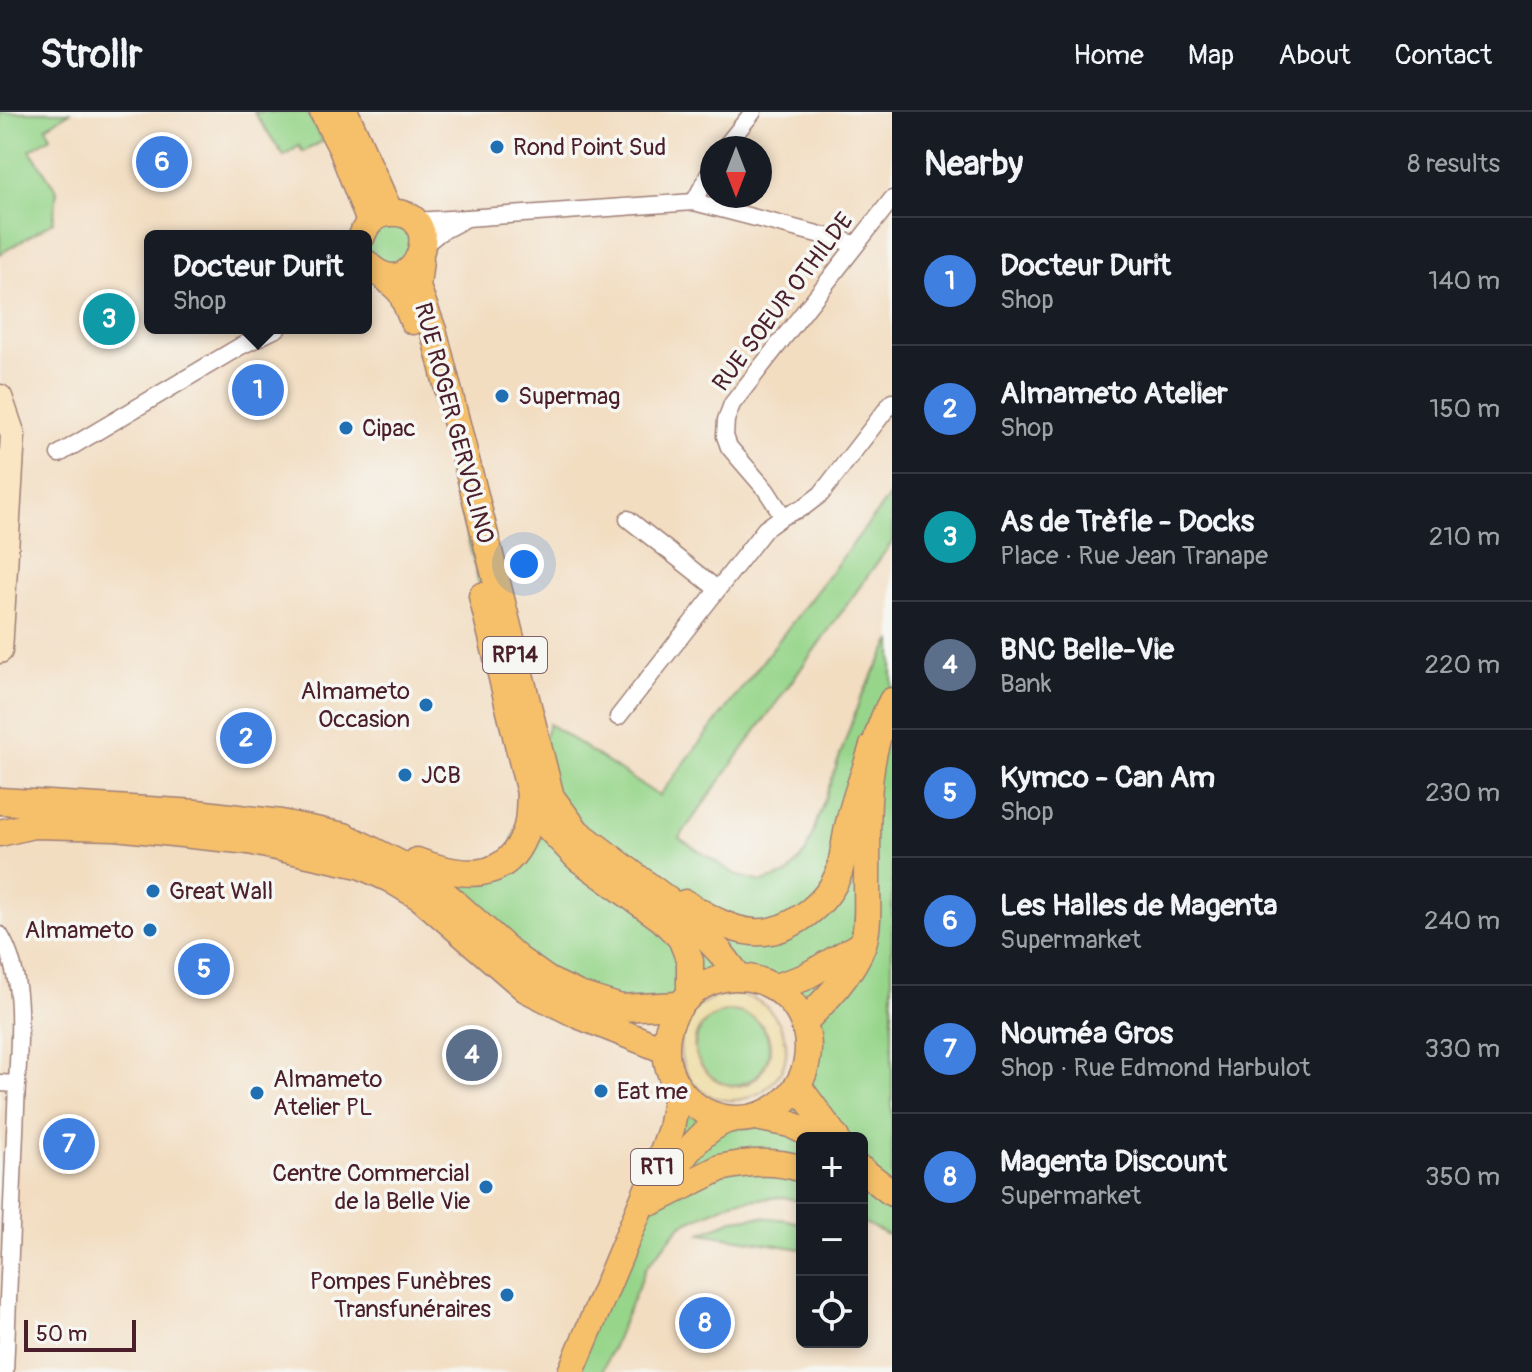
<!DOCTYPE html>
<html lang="en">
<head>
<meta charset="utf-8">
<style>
  :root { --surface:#171b24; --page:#242831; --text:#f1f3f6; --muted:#9ea1a6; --line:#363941; --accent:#1f6fb2 }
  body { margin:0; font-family:Pangolin,sans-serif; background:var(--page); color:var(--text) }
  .controls { position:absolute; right:24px; bottom:24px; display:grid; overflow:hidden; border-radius:12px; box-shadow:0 4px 12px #0003 }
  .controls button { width:72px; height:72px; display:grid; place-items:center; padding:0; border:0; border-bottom:2px solid var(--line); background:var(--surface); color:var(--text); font:40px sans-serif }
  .compass { position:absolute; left:700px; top:24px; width:72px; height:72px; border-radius:50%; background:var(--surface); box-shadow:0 4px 12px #0003; rotate:180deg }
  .scale { position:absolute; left:24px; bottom:20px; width:112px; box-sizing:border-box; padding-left:8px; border:4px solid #4a1f2b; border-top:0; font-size:22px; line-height:28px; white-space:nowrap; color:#4a1f2b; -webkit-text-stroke:6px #f6f6f2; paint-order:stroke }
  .you { position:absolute; left:524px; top:452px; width:28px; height:28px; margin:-20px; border:6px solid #fff; border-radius:50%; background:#1a73e8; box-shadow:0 0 0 12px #1a73e833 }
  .badge { display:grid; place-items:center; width:52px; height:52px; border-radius:50%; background:var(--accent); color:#fff; font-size:26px; font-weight:700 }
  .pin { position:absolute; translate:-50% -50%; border:4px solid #fff; box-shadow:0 2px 8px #0006 }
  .popup { position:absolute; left:144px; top:118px; width:228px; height:104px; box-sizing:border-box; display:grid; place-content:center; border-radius:12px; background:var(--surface); filter:drop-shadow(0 2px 6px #0005); font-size:26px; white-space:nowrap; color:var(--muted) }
  .popup b { font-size:30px; color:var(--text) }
  .popup::after { content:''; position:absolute; left:50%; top:100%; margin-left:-16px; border:16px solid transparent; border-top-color:var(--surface) }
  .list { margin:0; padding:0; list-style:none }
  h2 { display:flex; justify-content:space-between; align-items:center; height:104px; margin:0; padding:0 32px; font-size:34px }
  h2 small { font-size:26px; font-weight:400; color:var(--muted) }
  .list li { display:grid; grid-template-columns:52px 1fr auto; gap:24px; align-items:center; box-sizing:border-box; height:128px; padding:0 32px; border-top:2px solid var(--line) }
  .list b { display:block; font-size:30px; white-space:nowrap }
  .list p { margin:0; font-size:26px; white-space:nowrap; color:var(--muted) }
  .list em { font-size:26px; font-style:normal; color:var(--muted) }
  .icon { flex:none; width:44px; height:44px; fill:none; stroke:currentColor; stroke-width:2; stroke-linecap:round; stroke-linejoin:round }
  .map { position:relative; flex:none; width:892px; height:1260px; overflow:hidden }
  header { display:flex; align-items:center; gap:48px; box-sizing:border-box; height:112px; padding:0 40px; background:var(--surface); border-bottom:2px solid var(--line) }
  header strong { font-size:38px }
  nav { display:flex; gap:44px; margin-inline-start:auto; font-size:28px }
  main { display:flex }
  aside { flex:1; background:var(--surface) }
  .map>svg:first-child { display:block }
  .green { fill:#96d58a; stroke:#707a5a; stroke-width:2 }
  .sand { fill:#eeda9e; stroke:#9c7c64; stroke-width:2; fill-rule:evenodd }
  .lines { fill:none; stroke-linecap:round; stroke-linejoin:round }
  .street-casing { stroke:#9e7e76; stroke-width:19 }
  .secondary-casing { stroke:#9e7e76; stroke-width:27 }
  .primary-casing { stroke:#9e7e76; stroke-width:29 }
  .street { stroke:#fff; stroke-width:16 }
  .secondary { stroke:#fbe6c4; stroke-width:24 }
  .primary { stroke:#f6c06b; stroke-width:26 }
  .poi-dot { fill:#1f6fb2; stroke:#f6f6f2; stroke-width:3 }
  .labels { text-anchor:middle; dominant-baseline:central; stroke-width:7; stroke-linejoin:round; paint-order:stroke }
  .shield { fill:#f6f6f2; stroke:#7e6067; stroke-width:2 }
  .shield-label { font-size:22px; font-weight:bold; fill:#4a1f2b }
  .poi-label { font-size:24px; fill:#4a1f2b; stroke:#f6f6f2; text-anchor:start }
  .street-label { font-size:24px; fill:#4a1f2b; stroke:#f6f6f2 }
</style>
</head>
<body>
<header>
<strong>Strollr</strong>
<nav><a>Home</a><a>Map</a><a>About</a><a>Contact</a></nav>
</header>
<main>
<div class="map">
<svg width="892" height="1260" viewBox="0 0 892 1260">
  <rect width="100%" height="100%" fill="#f6f6f2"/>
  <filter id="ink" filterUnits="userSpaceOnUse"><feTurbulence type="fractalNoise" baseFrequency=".0125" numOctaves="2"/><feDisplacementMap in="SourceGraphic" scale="16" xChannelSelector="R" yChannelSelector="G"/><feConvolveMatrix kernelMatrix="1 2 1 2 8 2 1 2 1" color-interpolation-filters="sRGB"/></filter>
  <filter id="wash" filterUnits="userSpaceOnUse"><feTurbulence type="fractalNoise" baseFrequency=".006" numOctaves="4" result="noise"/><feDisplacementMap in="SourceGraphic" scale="32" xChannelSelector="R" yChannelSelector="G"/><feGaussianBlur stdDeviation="1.8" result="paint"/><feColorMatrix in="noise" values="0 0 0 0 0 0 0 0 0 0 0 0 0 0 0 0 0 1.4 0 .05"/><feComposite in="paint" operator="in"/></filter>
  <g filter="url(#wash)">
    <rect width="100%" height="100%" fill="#f2ddc1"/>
    <!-- green -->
    <g class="green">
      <path d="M 0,0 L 70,0 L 46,15 L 51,25 L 30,38 L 57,79 L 53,110 L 0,142 Z"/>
      <path d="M 254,0 L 307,0 L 323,29 L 303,40 L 299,34 L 284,44 Z"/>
      <path d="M 390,101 L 439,121 L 420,148 L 540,638 L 549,612 L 659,684 L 892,381 L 892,430 L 679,726 L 738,764 L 762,770 L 788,762 L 806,740 L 860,587 L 892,528 L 892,1125 L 862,1110 L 862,1026 L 802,1026 L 802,1090 L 784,1085 L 735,1089 L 681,1113 L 647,1154 L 602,1260 L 571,1260 L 682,983 C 702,1002 728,1013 755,1005 C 867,972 783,799 678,893 L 579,883 L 465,800 L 447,760 L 504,750 L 530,681 L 418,223 L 401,180 L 366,151 L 366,124 Z"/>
      <circle cx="732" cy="936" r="37"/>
      <path d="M 759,1105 L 788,1108 L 802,1112 L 802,1137 L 701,1121 L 733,1108 Z"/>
    </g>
    <!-- sand -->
    <path class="sand" d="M 735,882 C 742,884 751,885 758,889 C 781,903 794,934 781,959 C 772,974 759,984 742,987 C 682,999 655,914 710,887 C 717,884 727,884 735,882 ZM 728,899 C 756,899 780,923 766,952 C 734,1016 647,921 728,899 Z"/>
  </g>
  <g filter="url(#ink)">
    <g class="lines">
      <defs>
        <g id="street">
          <path d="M 724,36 L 753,0"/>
          <path d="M 694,90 L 712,56"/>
          <path d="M 467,106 L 694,90 L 856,132"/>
          <path d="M 413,109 L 467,106 L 439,121 L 424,133"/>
          <path d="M 59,342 L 239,235 L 278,216"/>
          <path d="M 783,404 L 766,378 L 729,335 L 725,324 L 726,308 L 732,292 L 892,87"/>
          <path d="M 628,407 L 717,477"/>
          <path d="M 618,605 L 765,417 L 783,404 L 804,395 L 821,382 L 892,290"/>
          <path d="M 0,823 C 26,867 19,923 17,972 L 0,971"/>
          <path d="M 5,1260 L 17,972"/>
        </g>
        <path id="secondary" d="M 0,285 L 13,323 L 0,539"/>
        <g id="primary">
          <path d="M 323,0 L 342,37 L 370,110"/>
          <path d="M 345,0 L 390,101"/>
          <path d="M 362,124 C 366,112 375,102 389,101 C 452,96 415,202 366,151"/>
          <path d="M 420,148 L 417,175 L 434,221 L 551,685 L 577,720 L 678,796 L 720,840 L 739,865"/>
          <path d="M 383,163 L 401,180 L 413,209"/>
          <path d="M 482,484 L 530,681 L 546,713 L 578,746 L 662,807 L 681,826 L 690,849 L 690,883"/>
          <path d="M 0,689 L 197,701 L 281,711 L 344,724 L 400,752 L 437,775 L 518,847 L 549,869 L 579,883 L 621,896 L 678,893"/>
          <path d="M 0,721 L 33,713 L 115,715 L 249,729 L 359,753 L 390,767 L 420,785 L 526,877 L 580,904 L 665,938"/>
          <path d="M 417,749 C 460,765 508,773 526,718 C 530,707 529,692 530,681"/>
          <path d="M 685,791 C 705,803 728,818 753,820 C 788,823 828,792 839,760 C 844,744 845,727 849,711 C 855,685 865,660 873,634"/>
          <circle cx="737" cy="936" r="71"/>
          <path d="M 775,875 L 803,866 L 860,833"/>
          <path d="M 804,910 C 826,888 852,862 863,832 C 869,813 867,789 867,770 C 868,709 862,644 892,589"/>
          <path d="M 798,974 L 836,1026"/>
          <path d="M 756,1005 L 790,1012 L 818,1026"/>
          <path d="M 862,1058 L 892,1081"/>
          <path d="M 658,1082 C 678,1053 695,1020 729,1007"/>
          <path d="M 654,1089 L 720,1056 C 746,1050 776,1048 802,1057"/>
          <path d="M 571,1260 L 659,1050 L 671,1017 L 678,976"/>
        </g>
      </defs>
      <!-- street casing -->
      <use href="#street" class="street-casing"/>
      <!-- secondary casing -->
      <use href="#secondary" class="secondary-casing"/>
      <!-- primary casing -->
      <use href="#primary" class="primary-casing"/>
      <!-- street -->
      <use href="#street" class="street"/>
      <!-- secondary -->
      <use href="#secondary" class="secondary"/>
      <!-- primary -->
      <use href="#primary" class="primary"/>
    </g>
  </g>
  <!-- markers -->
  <g class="poi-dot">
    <circle cx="497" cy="35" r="8"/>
    <circle cx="502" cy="284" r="8"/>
    <circle cx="346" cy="316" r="8"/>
    <circle cx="426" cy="593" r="8"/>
    <circle cx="405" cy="663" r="8"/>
    <circle cx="153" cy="779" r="8"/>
    <circle cx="150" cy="818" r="8"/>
    <circle cx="601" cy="979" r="8"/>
    <circle cx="257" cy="981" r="8"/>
    <circle cx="486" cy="1075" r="8"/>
    <circle cx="507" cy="1183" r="8"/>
  </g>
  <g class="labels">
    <!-- shield labels -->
    <g class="shield">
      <rect x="483" y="525" width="64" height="36" rx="6"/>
      <rect x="631" y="1037" width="52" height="36" rx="6"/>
    </g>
    <g class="shield-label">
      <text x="515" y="543">RP14</text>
      <text x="657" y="1055">RT1</text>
    </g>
    <!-- poi labels -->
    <g class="poi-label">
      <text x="513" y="35">Rond Point Sud</text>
      <text x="518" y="284">Supermag</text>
      <text x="362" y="316">Cipac</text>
      <text x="410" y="579" text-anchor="end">Almameto<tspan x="410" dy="28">Occasion</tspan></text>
      <text x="421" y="663">JCB</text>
      <text x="169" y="779">Great Wall</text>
      <text x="134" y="818" text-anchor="end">Almameto</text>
      <text x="273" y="967">Almameto<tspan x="273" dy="28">Atelier PL</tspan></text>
      <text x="617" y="979">Eat me</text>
      <text x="470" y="1061" text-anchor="end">Centre Commercial<tspan x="470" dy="28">de la Belle Vie</tspan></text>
      <text x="491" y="1169" text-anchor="end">Pompes Funèbres<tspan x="491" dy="28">Transfunéraires</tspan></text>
    </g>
    <!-- street labels -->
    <g class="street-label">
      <text transform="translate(783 190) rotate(-53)">RUE SOEUR OTHILDE</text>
      <text transform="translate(454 311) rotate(75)">RUE ROGER GERVOLINO</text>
    </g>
  </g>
</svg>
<div class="controls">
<button>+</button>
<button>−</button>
<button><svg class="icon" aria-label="locate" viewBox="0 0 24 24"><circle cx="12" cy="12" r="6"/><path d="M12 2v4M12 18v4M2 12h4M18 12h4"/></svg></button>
</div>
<svg class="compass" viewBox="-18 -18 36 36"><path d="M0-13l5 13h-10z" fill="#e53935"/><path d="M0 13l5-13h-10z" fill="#9ea1a6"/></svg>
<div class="scale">50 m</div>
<div class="you"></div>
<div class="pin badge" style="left:258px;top:278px;background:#3f7fe0">1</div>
<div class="popup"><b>Docteur Durit</b>Shop</div>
<div class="pin badge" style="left:246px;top:626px;background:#3f7fe0">2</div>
<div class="pin badge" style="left:109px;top:207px;background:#0f9aa8">3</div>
<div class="pin badge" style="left:472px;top:943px;background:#5c6f8a">4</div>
<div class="pin badge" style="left:204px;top:857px;background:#3f7fe0">5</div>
<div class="pin badge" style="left:162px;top:50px;background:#3f7fe0">6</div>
<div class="pin badge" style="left:69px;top:1032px;background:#3f7fe0">7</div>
<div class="pin badge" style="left:705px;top:1211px;background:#3f7fe0">8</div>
</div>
<aside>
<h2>Nearby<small>8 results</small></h2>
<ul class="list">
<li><span class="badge" style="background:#3f7fe0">1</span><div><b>Docteur Durit</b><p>Shop</p></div><em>140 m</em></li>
<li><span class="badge" style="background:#3f7fe0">2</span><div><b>Almameto Atelier</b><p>Shop</p></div><em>150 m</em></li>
<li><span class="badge" style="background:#0f9aa8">3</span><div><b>As de Trèfle - Docks</b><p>Place · Rue Jean Tranape</p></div><em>210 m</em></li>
<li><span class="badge" style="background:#5c6f8a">4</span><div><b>BNC Belle-Vie</b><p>Bank</p></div><em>220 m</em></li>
<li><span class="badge" style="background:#3f7fe0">5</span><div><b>Kymco - Can Am</b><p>Shop</p></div><em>230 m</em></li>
<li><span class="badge" style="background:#3f7fe0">6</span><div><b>Les Halles de Magenta</b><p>Supermarket</p></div><em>240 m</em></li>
<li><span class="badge" style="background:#3f7fe0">7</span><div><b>Nouméa Gros</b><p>Shop · Rue Edmond Harbulot</p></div><em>330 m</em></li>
<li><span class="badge" style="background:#3f7fe0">8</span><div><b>Magenta Discount</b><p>Supermarket</p></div><em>350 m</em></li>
</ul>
</aside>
</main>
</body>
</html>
